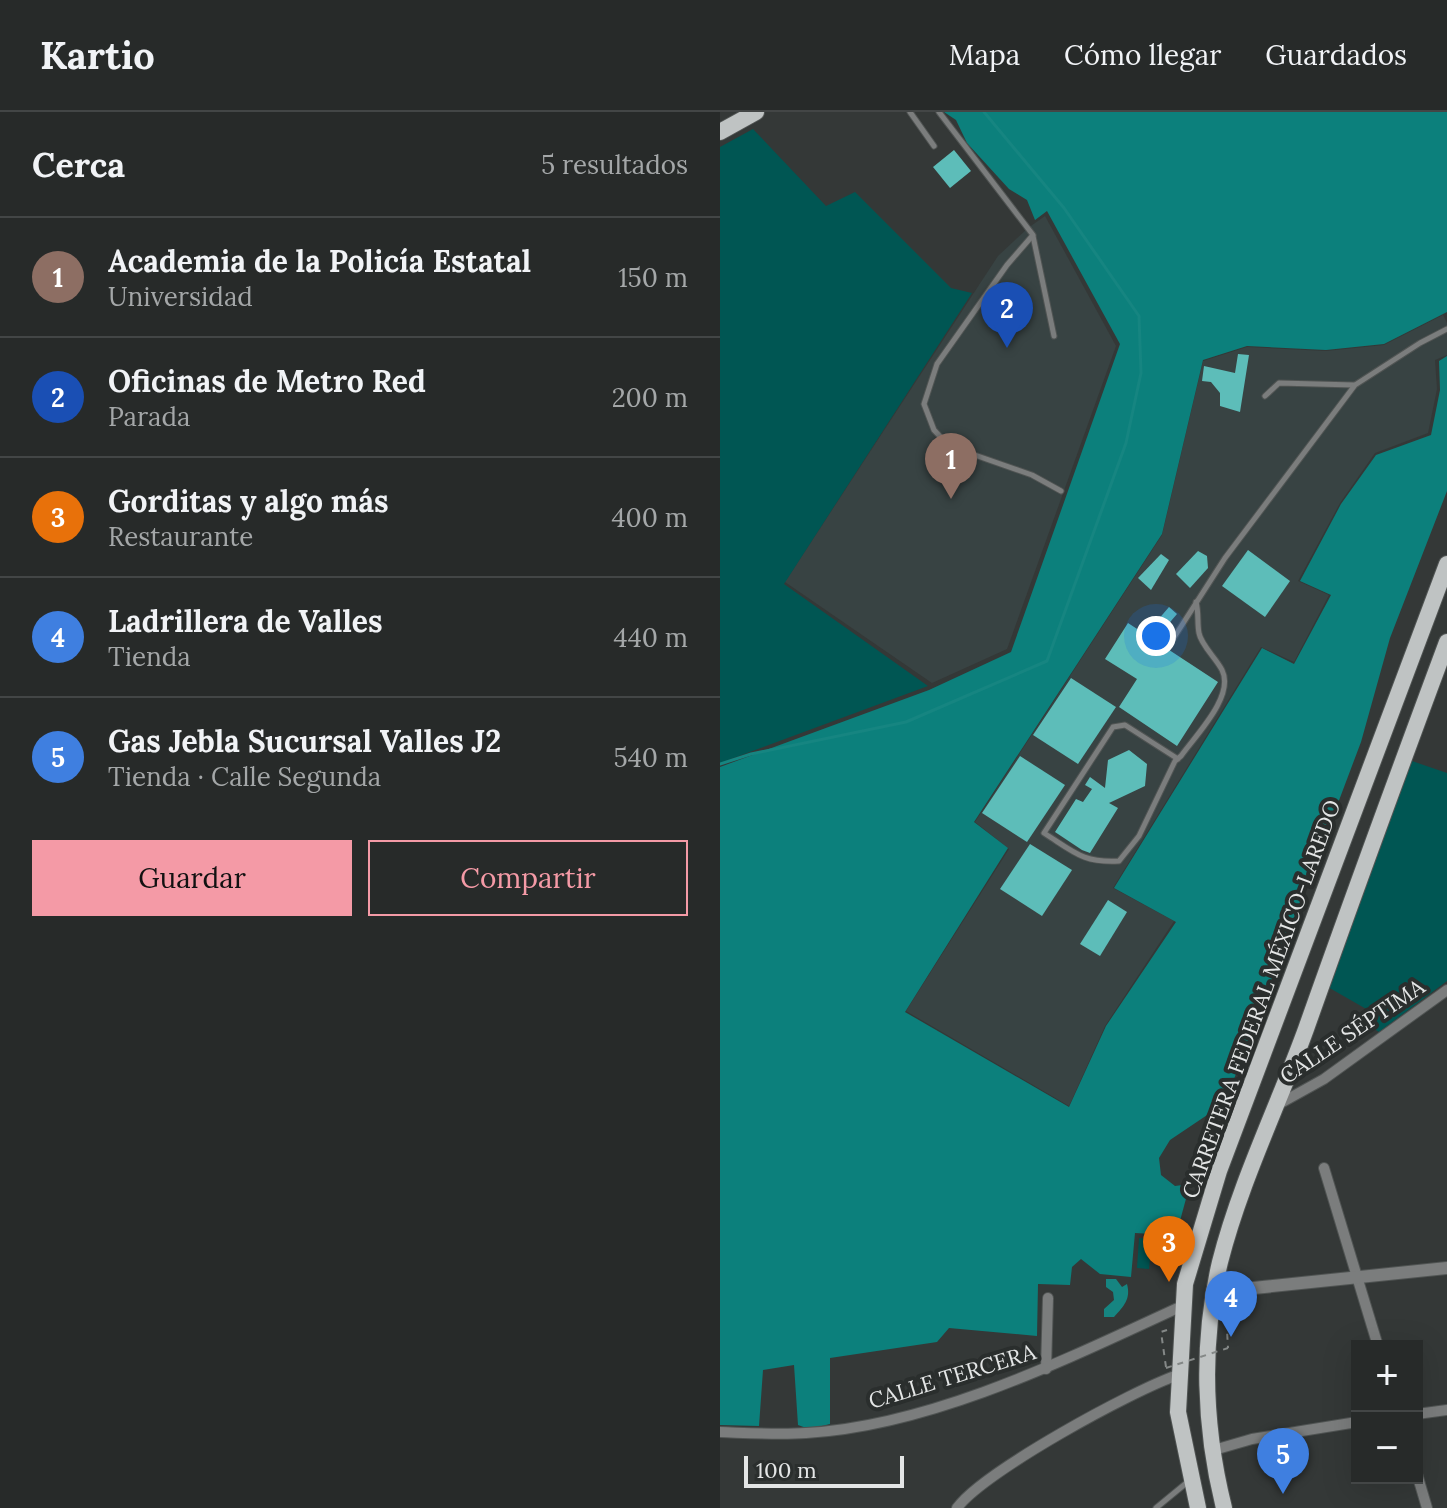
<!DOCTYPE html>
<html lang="es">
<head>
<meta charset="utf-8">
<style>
  :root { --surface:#272a29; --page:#2f3231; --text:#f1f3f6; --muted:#a4a7a8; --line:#434646; --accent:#f49aa6 }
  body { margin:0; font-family:Lora,serif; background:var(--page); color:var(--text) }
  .controls { position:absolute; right:24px; bottom:24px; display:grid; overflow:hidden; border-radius:0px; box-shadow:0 8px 32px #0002 }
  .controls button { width:72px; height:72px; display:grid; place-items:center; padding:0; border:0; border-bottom:2px solid var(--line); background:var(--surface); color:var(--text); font:40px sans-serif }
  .scale { position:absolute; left:24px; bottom:20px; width:160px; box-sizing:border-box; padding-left:8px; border:4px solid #e4e6e6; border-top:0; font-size:22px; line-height:28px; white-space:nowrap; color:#e4e6e6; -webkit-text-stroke:6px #2a2e2d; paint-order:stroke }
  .you { position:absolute; left:436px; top:524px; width:28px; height:28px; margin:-20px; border:6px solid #fff; border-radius:50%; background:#1a73e8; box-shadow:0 0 0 12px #1a73e833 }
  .badge { display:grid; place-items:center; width:52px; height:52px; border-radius:50%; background:var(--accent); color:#fff; font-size:26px; font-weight:700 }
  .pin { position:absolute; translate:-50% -66px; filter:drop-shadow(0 2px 4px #0008) }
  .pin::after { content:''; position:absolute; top:42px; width:28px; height:24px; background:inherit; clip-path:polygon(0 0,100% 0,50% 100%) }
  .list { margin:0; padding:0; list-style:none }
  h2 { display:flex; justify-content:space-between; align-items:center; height:104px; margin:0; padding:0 32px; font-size:34px }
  h2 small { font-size:26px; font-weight:400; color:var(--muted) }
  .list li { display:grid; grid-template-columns:52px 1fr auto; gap:24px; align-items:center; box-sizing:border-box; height:120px; padding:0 32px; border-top:2px solid var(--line) }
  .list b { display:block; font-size:30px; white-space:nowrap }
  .list p { margin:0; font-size:26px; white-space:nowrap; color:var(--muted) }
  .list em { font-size:26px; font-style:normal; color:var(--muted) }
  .actions { display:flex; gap:16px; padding:24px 32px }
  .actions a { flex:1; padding:18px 0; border:2px solid var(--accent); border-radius:0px; text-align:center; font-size:28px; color:var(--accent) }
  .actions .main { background:var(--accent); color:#111 }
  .map { position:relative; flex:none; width:727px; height:1396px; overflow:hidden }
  header { display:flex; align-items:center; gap:48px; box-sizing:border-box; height:112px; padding:0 40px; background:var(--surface); border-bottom:2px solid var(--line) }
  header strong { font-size:38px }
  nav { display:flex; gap:44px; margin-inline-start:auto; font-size:28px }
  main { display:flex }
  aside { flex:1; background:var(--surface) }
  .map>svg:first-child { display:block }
  .built { fill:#384343 }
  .green { fill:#005653 }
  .forest { fill:#0c807c }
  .water { fill:#168581 }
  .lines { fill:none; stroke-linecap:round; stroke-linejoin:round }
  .stream { stroke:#168581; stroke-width:3 }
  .building { fill:#5dbdb9 }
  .service-casing { stroke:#505453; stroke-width:7 }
  .minor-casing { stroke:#505453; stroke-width:12 }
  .tertiary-casing { stroke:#505453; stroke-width:14 }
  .primary-casing { stroke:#505453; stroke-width:18 }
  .path { stroke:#848887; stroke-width:2; stroke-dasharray:6 6; stroke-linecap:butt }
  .service { stroke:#7b7d7d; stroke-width:5 }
  .minor { stroke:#7b7d7d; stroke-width:10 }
  .tertiary { stroke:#7b7d7d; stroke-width:12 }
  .primary { stroke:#bfc3c3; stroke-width:16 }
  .path-bridge { stroke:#848887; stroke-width:2; stroke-dasharray:6 6; stroke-linecap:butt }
  .labels { text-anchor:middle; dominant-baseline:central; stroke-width:8; stroke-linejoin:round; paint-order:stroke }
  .street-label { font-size:22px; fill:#e4e6e6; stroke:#2a2e2d }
</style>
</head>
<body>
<header>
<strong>Kartio</strong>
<nav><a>Mapa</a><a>Cómo llegar</a><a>Guardados</a></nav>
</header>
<main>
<aside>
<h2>Cerca<small>5 resultados</small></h2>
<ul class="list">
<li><span class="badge" style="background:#8d6e63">1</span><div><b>Academia de la Policía Estatal</b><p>Universidad</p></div><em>150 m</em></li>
<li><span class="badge" style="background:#1a4fb4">2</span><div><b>Oficinas de Metro Red</b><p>Parada</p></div><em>200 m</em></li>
<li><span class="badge" style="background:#e8710a">3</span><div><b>Gorditas y algo más</b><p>Restaurante</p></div><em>400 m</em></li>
<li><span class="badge" style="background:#3f7fe0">4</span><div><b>Ladrillera de Valles</b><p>Tienda</p></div><em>440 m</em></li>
<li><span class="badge" style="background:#3f7fe0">5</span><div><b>Gas Jebla Sucursal Valles J2</b><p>Tienda · Calle Segunda</p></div><em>540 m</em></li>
</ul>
<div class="actions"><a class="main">Guardar</a><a>Compartir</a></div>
</aside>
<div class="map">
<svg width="727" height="1396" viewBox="0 0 727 1396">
  <rect width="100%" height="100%" fill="#343837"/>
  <!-- built -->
  <g class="built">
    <path d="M 325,104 L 396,234 L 287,537 L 212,571 L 65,470 L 278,144 L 308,116 Z"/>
    <path d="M 723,203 L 727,211 L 727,243 L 715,248 L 717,277 L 708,321 L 655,341 L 620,391 L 578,469 L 609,483 L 574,550 L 541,535 L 393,776 L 454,809 L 385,914 L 349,994 L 186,899 L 289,737 L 255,710 L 442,423 L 483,249 L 527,235 L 606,239 L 664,233 Z"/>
  </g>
  <!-- green -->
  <g class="green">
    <path d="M 33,17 L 106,94 L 135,80 L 231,176 L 252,181 L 64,472 L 208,574 L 0,651 L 0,35 Z"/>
    <path d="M 692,649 L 727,661 L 727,869 L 659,920 L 648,913 L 648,898 L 606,874 Z"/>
    <path d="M 419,1126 L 432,1127 L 429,1157 L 417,1156 Z"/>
  </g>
  <!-- forest -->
  <path class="forest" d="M 224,0 L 727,0 L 727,200 L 664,232 L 606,238 L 527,234 L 483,248 L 442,422 L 254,710 L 288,736 L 185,900 L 349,995 L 386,914 L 456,810 L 394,776 L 542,536 L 574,552 L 611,483 L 580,469 L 621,392 L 656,343 L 711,323 L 720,278 L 719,249 L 727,244 L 727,379 L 670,526 L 641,630 L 505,991 L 450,1028 L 439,1046 L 441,1063 L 455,1074 L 470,1072 L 454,1131 L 433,1122 L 415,1121 L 411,1165 L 380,1162 L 361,1147 L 352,1155 L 350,1173 L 318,1172 L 317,1224 L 229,1216 L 217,1230 L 110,1246 L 110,1312 L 89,1317 L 78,1313 L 74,1253 L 43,1258 L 39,1314 L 0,1313 L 0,655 L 209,578 L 291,540 L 400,232 L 327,99 L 315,108 L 307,88 L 289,77 L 247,31 L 236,8 Z"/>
  <!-- water -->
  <path class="water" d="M 386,1167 L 396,1167 L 402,1175 L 407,1172 C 411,1187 404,1194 394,1205 L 384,1205 L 384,1197 L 394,1188 L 393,1180 L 386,1175 Z"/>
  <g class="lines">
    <!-- stream -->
    <path class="stream" d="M 0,652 L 31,642 L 186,610 L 327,549 L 406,331 L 421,261 L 419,204 L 344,96 L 264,0"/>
  </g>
  <!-- building -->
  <g class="building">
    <path d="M 234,38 L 251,59 L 230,76 L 213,55 Z"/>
    <path d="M 518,242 L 529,243 L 520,300 L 500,294 L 500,281 L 491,270 L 482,269 L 484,254 L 515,261 Z"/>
    <path d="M 528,438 L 570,469 L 545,505 L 502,474 Z"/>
    <path d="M 478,439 L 487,444 L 488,456 L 470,476 L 456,462 Z"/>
    <path d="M 441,442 L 449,448 L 431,478 L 418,466 Z"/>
    <path d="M 449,495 L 457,502 L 445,516 L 437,509 Z"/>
    <path d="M 408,511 L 498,570 L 457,634 L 399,595 L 417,567 L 385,547 Z"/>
    <path d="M 351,566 L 396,595 L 358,652 L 313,623 Z"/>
    <path d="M 409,638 L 427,652 L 425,674 L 389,691 L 398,696 L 370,741 L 362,738 L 335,720 L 356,687 L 363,690 L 372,677 L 365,673 L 370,665 L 385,676 L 388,648 Z"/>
    <path d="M 300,644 L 345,673 L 307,730 L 262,701 Z"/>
    <path d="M 310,732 L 352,758 L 322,804 L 280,777 Z"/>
    <path d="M 388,788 L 407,800 L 380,844 L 360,832 Z"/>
  </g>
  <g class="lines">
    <defs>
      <g id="service">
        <path d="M 190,0 L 214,34"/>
        <path d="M 219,0 L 313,123 L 287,153 L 217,252 L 204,292 L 214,318 L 229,334 L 312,363 L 341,379"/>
        <path d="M 313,124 L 334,224"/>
        <path d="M 545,284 L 559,271 L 634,273"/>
        <path d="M 453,527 L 505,446 L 635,273 L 700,231 L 727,217"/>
        <path d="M 458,647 L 405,613 L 393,615 L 324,721 C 354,740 363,751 399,749 L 419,724 L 455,649 L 461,644 C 476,623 515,584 502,558 C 496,546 481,533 479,521 C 477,511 479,501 476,490"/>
        <path d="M 436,1396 L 470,1368"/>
      </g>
      <g id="minor">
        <path d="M 559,992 L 604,967 L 727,878"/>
        <path d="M 604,1056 L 658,1234"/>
        <path d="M 326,1257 L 328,1186"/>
        <path d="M 697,1302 L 727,1298"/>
        <path d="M 0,1320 C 28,1321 58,1323 86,1321 C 212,1314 349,1246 462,1194"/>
        <path d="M 494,1338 L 532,1327 L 637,1310"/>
        <path d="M 697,1362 L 707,1396"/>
        <path d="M 237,1396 C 263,1360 413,1278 458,1263"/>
      </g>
      <path id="tertiary" d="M 495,1180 L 727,1156"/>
      <g id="primary">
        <path d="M 0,20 L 36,0"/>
        <path d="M 478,1396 L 458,1300 L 465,1172 L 499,1059 L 727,452"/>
        <path d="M 504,1396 C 484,1316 481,1231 500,1150 C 520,1071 558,994 586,917 C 632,787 679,659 727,530"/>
      </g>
    </defs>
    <!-- service casing -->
    <use href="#service" class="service-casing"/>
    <!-- minor casing -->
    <use href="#minor" class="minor-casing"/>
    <!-- tertiary casing -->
    <use href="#tertiary" class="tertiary-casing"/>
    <!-- primary casing -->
    <use href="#primary" class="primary-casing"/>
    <!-- path -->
    <g class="path">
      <path d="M 503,1202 L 506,1201 L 508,1236"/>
      <path d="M 446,1255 L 441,1220 L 447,1218"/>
    </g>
    <!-- service -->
    <use href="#service" class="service"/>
    <!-- minor -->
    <use href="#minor" class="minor"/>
    <!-- tertiary -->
    <use href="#tertiary" class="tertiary"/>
    <!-- primary -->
    <use href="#primary" class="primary"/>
    <!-- path-bridge -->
    <path class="path-bridge" d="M 446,1256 L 508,1236"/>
  </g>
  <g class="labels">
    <!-- street labels -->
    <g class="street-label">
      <text transform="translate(541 887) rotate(-70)">CARRETERA FEDERAL MÉXICO-LAREDO</text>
      <text transform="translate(632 919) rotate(-34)">CALLE SÉPTIMA</text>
      <text transform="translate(232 1264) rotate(-17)">CALLE TERCERA</text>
    </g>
  </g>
</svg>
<div class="controls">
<button>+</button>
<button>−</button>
</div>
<div class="scale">100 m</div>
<div class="you"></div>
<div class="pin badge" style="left:231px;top:387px;background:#8d6e63">1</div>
<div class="pin badge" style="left:287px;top:236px;background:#1a4fb4">2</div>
<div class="pin badge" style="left:449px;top:1170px;background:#e8710a">3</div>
<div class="pin badge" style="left:511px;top:1225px;background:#3f7fe0">4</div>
<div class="pin badge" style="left:563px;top:1382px;background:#3f7fe0">5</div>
</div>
</main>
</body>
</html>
